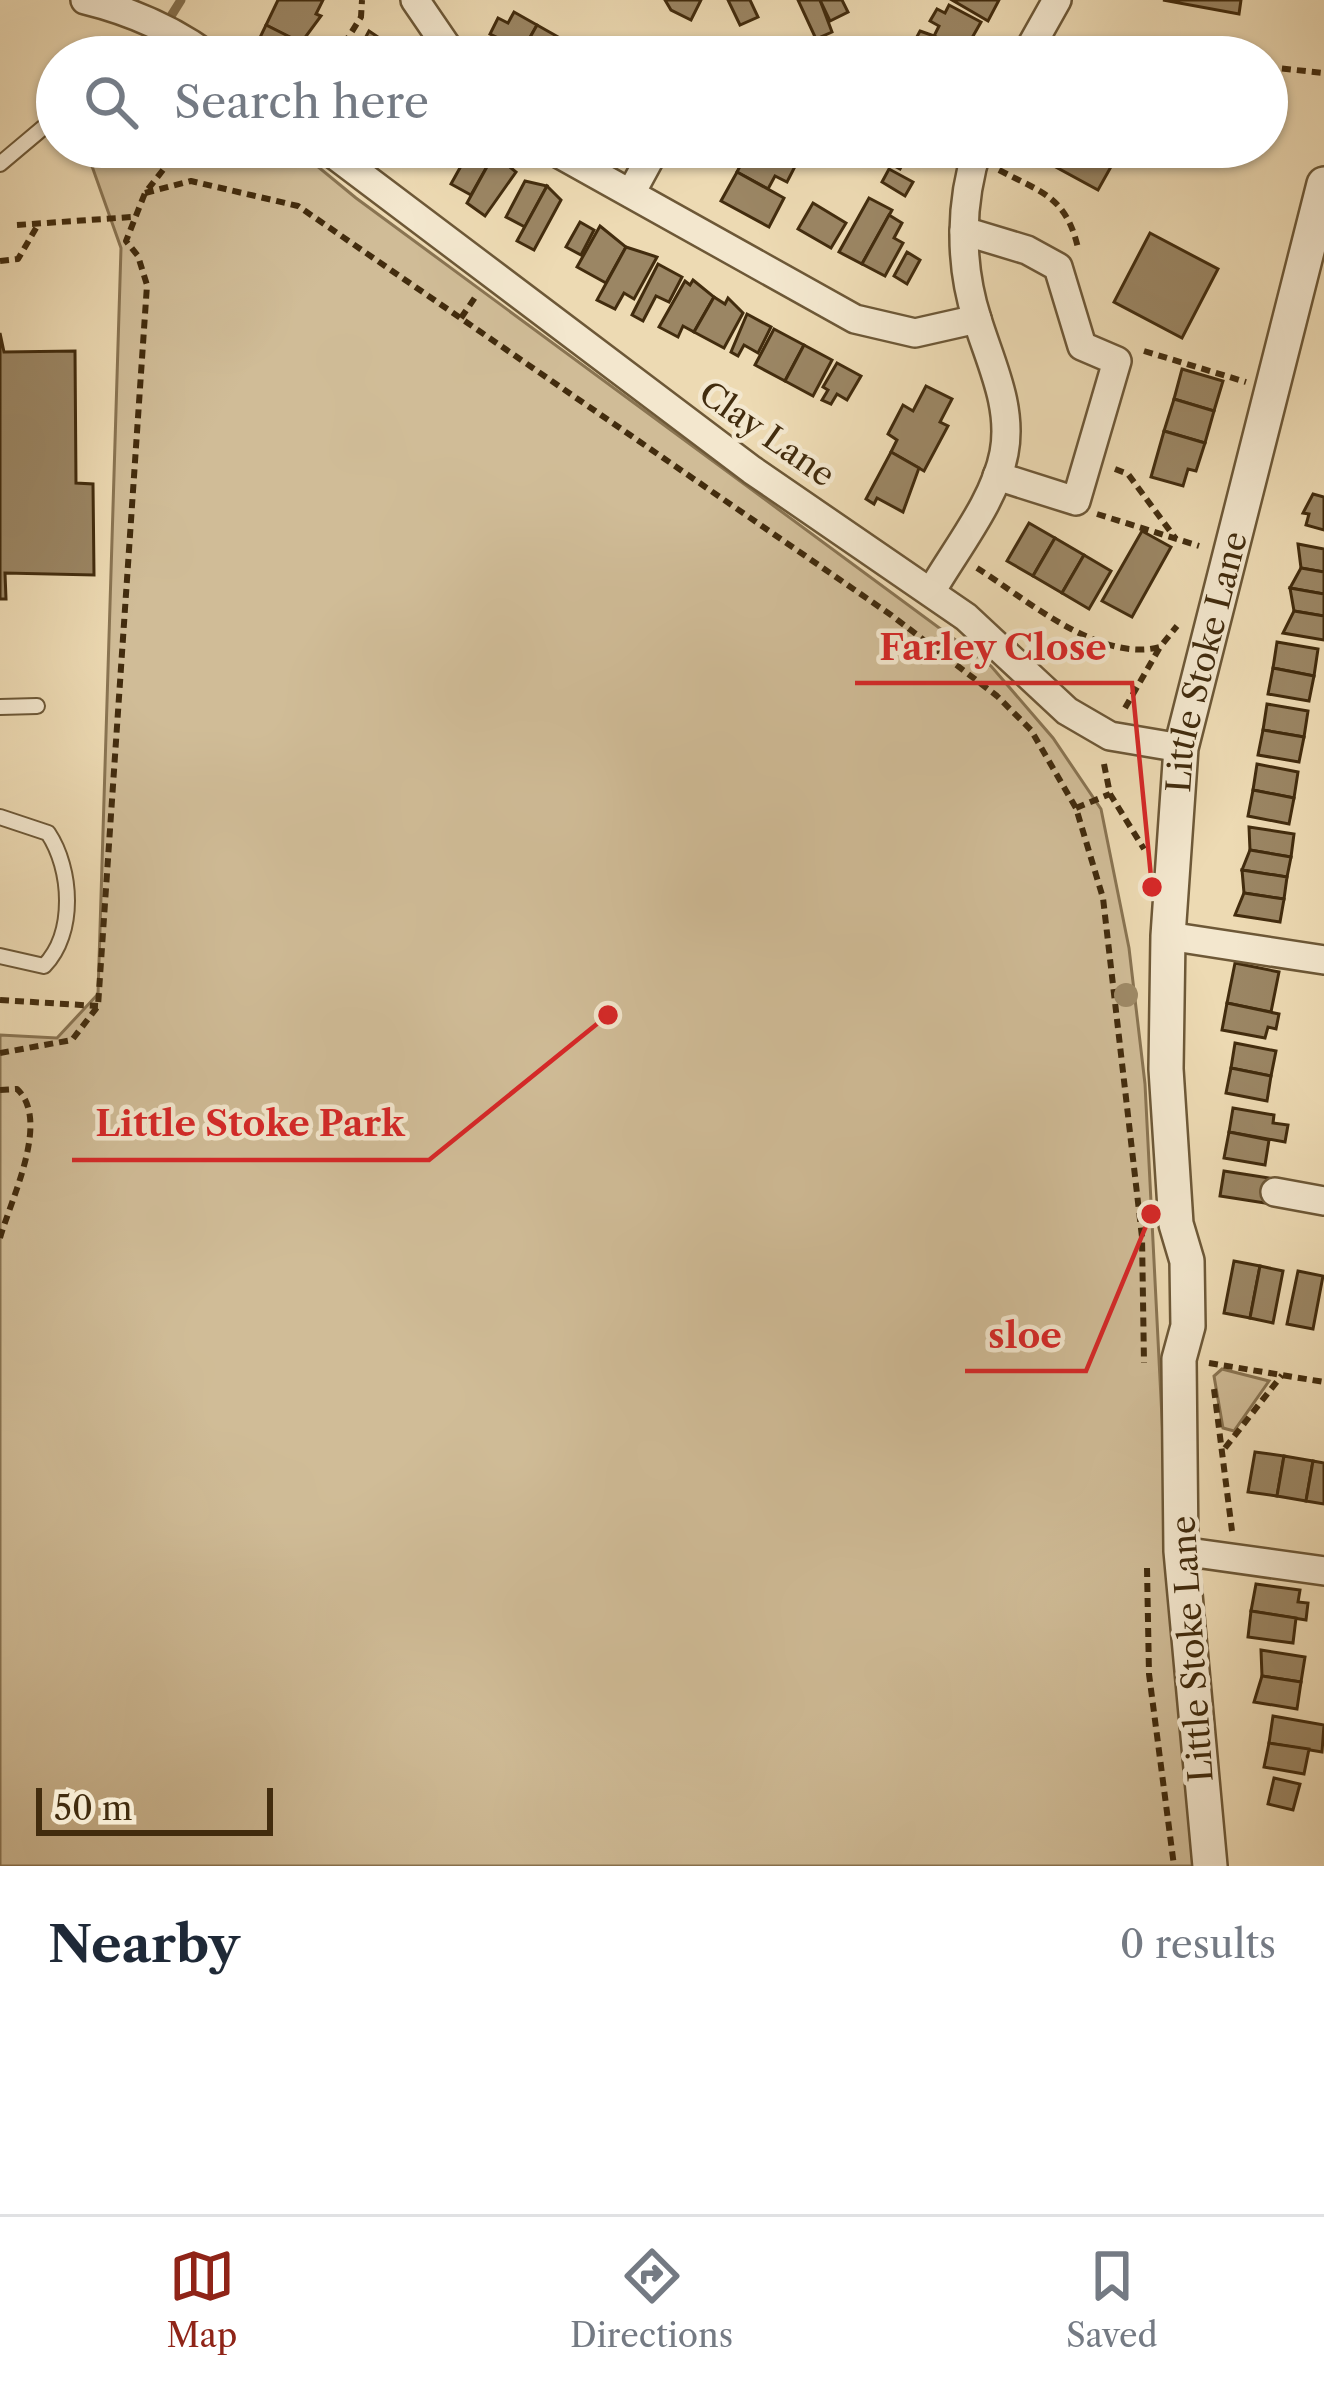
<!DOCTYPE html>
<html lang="en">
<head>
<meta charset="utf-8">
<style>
  :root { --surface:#fff; --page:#f6f6f7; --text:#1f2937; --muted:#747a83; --line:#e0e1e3; --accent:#8f2418 }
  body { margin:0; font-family:"Libre Caslon Text",serif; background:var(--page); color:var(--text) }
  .scale { position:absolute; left:36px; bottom:30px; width:237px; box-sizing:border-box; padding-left:12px; border:6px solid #422c0e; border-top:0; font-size:33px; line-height:42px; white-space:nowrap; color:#422c0e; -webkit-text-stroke:9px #f3e7ce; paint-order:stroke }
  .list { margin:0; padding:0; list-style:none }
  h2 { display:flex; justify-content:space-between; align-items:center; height:156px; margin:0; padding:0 48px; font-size:51px }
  h2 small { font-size:39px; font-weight:400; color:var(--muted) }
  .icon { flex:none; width:66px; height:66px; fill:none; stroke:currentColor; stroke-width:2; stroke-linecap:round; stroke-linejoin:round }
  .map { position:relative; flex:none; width:1324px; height:1866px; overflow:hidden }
  .search { position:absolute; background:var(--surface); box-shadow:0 3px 9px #0004; left:36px; right:36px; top:36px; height:132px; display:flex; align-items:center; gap:30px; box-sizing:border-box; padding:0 42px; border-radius:66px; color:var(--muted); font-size:45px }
  .sheet { height:348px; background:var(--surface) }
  nav { display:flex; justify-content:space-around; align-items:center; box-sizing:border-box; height:168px; border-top:3px solid var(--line); background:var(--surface); font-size:33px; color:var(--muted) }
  nav a { display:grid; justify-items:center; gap:6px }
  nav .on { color:var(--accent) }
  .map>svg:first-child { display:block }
  .green { fill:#d0bc97; stroke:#897452; stroke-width:3 }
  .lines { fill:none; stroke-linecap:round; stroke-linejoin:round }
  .stream { stroke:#86714f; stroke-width:9 }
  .building { fill:#9b8664; stroke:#422c0e; stroke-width:3 }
  .service-casing { stroke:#6d5837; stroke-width:18 }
  .minor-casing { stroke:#6d5837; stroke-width:32 }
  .tertiary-casing { stroke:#6d5837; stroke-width:38 }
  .path { stroke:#422c0e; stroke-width:6; stroke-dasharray:9 6; stroke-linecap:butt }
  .service { stroke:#f3e7ce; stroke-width:14 }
  .minor { stroke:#f3e7ce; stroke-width:27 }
  .tertiary { stroke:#f3e7ce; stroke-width:33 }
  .tree { fill:#9e8a67 }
  .labels { text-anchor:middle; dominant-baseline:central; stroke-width:9; stroke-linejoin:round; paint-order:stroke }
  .street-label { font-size:33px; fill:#422c0e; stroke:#f3e7ce }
  .leader { fill:none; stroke:#d62828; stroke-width:4.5 }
  .callout-dot { fill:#d62828; stroke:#f3e7ce; stroke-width:4.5 }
  .callout-label { font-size:36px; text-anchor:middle; font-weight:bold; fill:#d62828; stroke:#f3e7ce; stroke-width:9; stroke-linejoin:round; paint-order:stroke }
</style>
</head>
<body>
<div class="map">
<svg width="1324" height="1866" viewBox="0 0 1324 1866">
  <rect width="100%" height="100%" fill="#eddab3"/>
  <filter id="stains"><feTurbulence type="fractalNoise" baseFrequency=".00167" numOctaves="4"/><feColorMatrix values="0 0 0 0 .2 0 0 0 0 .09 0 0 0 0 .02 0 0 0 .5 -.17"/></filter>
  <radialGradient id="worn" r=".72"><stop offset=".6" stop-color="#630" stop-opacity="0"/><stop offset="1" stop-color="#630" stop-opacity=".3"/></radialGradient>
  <!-- green -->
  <g class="green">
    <path d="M 96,147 L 294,147 L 356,198 L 991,666 L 1053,738 L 1101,809 L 1129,948 L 1145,1084 L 1174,1654 L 1197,1866 L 0,1866 L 0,1035 L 57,1038 L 98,994 L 121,248 L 88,155 Z"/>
    <path d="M 1222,1369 L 1269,1381 L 1234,1431 L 1223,1428 L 1214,1376 Z"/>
  </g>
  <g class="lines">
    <!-- stream -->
    <g class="stream">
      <path d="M 171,16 L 181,0"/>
      <path d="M 146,57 L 155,44"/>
    </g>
  </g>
  <!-- building -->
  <g class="building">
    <path d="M 278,0 L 323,0 L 316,14 L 321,16 L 301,43 L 266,25 Z"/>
    <path d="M 665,0 L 701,0 L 691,20 L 671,10 Z"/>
    <path d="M 728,0 L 750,0 L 758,17 L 740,25 Z"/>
    <path d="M 798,0 L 820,0 L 832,32 L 816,39 Z"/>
    <path d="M 820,0 L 842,0 L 848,12 L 830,21 Z"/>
    <path d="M 952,0 L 999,0 L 988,21 Z"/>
    <path d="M 1163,0 L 1241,0 L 1239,14 Z"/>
    <path d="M 949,5 L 981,22 L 964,52 L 934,36 L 939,26 L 930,21 L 937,9 L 945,13 Z"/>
    <path d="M 514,12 L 537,25 L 519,57 L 505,52 L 499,57 L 492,53 L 500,39 L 490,34 L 498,18 L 508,23 Z"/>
    <path d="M 266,25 L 306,45 L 301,53 L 252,54 Z"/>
    <path d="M 537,25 L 560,38 L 550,57 L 519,57 Z"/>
    <path d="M 369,31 L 397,50 L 393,57 L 355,57 Z"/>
    <path d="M 920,31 L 934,36 L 964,52 L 962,57 L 906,57 Z"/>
    <path d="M 750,147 L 805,147 L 787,182 L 775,176 L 768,189 L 737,172 Z"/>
    <path d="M 859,147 L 912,147 L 900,169 Z"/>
    <path d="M 1035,147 L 1122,147 L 1098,190 L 1032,154 Z"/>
    <path d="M 471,148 L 494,154 L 471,195 L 451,184 Z"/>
    <path d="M 494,154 L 516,172 L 485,216 L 467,203 Z"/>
    <path d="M 889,169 L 913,182 L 905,196 L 882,182 Z"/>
    <path d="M 737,172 L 784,198 L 769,227 L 721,201 Z"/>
    <path d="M 525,181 L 547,186 L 525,227 L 506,217 Z"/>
    <path d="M 547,186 L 561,200 L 534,250 L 517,241 Z"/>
    <path d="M 869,198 L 892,210 L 862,264 L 839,252 Z"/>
    <path d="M 813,203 L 846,223 L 831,248 L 798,229 Z"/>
    <path d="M 889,215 L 902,223 L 894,238 L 903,243 L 885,276 L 862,264 Z"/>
    <path d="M 580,222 L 594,230 L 581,255 L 566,247 Z"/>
    <path d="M 600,226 L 626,247 L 606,283 L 577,267 Z"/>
    <path d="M 1150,233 L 1218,269 L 1182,338 L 1114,302 Z"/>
    <path d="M 626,247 L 657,257 L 634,299 L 624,293 L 615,309 L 597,300 Z"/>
    <path d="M 907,252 L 920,260 L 907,284 L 894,276 Z"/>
    <path d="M 658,264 L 682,277 L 669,302 L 656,296 L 643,321 L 632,315 Z"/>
    <path d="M 693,280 L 714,297 L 694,332 L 683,326 L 678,337 L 659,327 L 685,281 L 690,285 Z"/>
    <path d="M 714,297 L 725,304 L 728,298 L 743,313 L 724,348 L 694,332 Z"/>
    <path d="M 747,314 L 771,327 L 758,353 L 744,345 L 738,356 L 731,352 Z"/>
    <path d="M 774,329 L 804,345 L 785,381 L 755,365 Z"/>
    <path d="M 0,333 L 4,352 L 75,351 L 76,483 L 93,484 L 94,575 L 5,573 L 6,599 L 0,599 Z"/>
    <path d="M 804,345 L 832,360 L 813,396 L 785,381 Z"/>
    <path d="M 837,363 L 861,376 L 847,400 L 837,394 L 831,404 L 822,400 L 828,390 L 823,387 Z"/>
    <path d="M 1182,369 L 1223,381 L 1214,411 L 1174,399 Z"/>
    <path d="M 926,386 L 952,399 L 940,422 L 948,426 L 924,471 L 891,452 L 897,440 L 888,434 L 903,405 L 913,411 Z"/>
    <path d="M 1174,399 L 1214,411 L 1205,443 L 1164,431 Z"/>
    <path d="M 1164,431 L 1205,443 L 1196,471 L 1188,469 L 1183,486 L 1151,477 Z"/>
    <path d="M 891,452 L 919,468 L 903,512 L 877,498 L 874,504 L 866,499 Z"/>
    <path d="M 1313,494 L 1324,497 L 1324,530 L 1306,525 L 1309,514 L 1303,513 Z"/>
    <path d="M 1029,523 L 1055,538 L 1033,576 L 1007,561 Z"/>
    <path d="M 1142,531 L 1171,547 L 1132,617 L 1102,601 Z"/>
    <path d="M 1055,538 L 1084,555 L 1062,593 L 1033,576 Z"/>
    <path d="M 1298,544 L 1324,549 L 1324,572 L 1301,568 Z"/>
    <path d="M 1084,555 L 1111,571 L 1089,609 L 1062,593 Z"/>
    <path d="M 1301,568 L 1324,572 L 1324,594 L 1290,588 Z"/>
    <path d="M 1290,588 L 1324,594 L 1324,616 L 1294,611 Z"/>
    <path d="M 1294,611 L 1324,616 L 1324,640 L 1283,633 Z"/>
    <path d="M 1277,642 L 1318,649 L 1314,676 L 1273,668 Z"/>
    <path d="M 1273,668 L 1314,676 L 1309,701 L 1268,694 Z"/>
    <path d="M 1267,704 L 1308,711 L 1304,737 L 1263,730 Z"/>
    <path d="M 1263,730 L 1304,737 L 1299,762 L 1258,755 Z"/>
    <path d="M 1257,764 L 1298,772 L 1294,798 L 1253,790 Z"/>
    <path d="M 1253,790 L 1294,798 L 1289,824 L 1248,816 Z"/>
    <path d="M 1249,827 L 1294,834 L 1291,857 L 1250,850 Z"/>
    <path d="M 1250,850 L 1291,857 L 1287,877 L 1242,870 Z"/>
    <path d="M 1242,870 L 1287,877 L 1284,899 L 1244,893 Z"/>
    <path d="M 1244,893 L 1284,899 L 1280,922 L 1235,915 Z"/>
    <path d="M 1235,963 L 1279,972 L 1271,1012 L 1227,1003 Z"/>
    <path d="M 1227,1003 L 1279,1014 L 1276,1029 L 1268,1027 L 1265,1038 L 1222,1030 Z"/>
    <path d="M 1235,1043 L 1276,1051 L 1271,1076 L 1231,1068 Z"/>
    <path d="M 1231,1068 L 1271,1076 L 1267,1101 L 1226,1093 Z"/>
    <path d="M 1233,1108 L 1274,1115 L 1273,1123 L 1288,1125 L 1285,1142 L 1229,1132 Z"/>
    <path d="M 1229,1132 L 1269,1140 L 1265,1165 L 1224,1158 Z"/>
    <path d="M 1224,1171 L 1269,1178 L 1265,1203 L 1220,1196 Z"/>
    <path d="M 1234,1261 L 1260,1266 L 1250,1318 L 1224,1313 Z"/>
    <path d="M 1260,1266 L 1283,1271 L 1273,1323 L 1250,1318 Z"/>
    <path d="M 1298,1271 L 1323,1276 L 1313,1329 L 1287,1324 Z"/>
    <path d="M 1255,1452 L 1284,1456 L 1277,1496 L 1248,1492 Z"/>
    <path d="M 1284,1456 L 1313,1461 L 1306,1501 L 1277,1496 Z"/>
    <path d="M 1313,1461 L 1324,1463 L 1324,1504 L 1306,1501 Z"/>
    <path d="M 1256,1584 L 1300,1590 L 1298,1602 L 1308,1603 L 1306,1620 L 1251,1611 Z"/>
    <path d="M 1251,1611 L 1296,1618 L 1293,1643 L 1248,1637 Z"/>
    <path d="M 1261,1650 L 1305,1657 L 1301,1682 L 1262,1676 Z"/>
    <path d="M 1262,1676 L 1301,1682 L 1297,1709 L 1254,1702 Z"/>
    <path d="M 1273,1716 L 1324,1725 L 1322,1752 L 1269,1743 Z"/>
    <path d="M 1269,1743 L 1309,1749 L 1304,1774 L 1264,1767 Z"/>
    <path d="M 1274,1778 L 1300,1784 L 1293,1810 L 1268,1804 Z"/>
  </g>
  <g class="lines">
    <defs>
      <g id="service">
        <path d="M 0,164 L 57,116"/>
        <path d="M 0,707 L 37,706"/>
        <path d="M 0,817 L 48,833 C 72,869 76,933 44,966 L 0,956"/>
      </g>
      <g id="minor">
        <path d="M 85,0 C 130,11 172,29 210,57"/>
        <path d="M 415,0 L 454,57"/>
        <path d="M 1025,57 L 1057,0"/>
        <path d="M 324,147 L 752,470 L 966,617 L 1067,711 L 1110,736 L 1181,748"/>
        <path d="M 547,147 L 855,319 L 915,333 L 977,319"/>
        <path d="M 631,193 L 656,147"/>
        <path d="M 964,231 L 1027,250 L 1058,267 L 1082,346 L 1117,361 L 1076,501 L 997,476"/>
        <path d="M 931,592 C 955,550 995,501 1004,453 C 1013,406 990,362 977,319 C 959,263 960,202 978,147"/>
        <path d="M 1168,936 L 1324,960"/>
        <path d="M 1275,1192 L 1324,1201"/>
        <path d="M 1181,1551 L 1324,1571"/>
      </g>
      <g id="tertiary">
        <path id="s1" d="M 1210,1866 L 1181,1551 L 1179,1359 L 1188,1326 L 1187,1261 L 1176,1224 L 1166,1069 L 1168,936 L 1181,748 L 1324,184"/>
      </g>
    </defs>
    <!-- service casing -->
    <use href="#service" class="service-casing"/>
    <!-- minor casing -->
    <use href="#minor" class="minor-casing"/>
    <!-- tertiary casing -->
    <use href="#tertiary" class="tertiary-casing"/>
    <!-- path -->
    <g class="path">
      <path d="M 1061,49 L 1089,57"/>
      <path d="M 336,57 L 361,17 L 362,0"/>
      <path d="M 1267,67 L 1324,73"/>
      <path d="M 999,170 C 1043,193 1066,197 1078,248"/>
      <path d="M 145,193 L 191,181 L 298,206 L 891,615 L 997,696 L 1031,730 L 1076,808 L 1103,898 L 1142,1237 L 1144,1363"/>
      <path d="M 17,225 L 132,217"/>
      <path d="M 0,261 L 18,259 L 39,223"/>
      <path d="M 461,318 L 476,296"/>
      <path d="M 1144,351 L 1246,382"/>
      <path d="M 1115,469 L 1128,474 L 1176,539"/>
      <path d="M 1097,514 L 1199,546"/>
      <path d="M 977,568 C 1026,599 1099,663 1160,647 L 1177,626"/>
      <path d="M 1125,708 L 1160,647"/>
      <path d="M 1104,764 L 1110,794 L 1144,849"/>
      <path d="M 1076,808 L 1110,794"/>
      <path d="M 0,1000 L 98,1006"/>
      <path d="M 0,1053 L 72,1040 L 98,1006 L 147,285 L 138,256 L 126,241 L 145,193 L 181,147"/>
      <path d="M 0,1090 L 17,1089 C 51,1120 11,1199 0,1238"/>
      <path d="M 1209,1363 L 1324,1382"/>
      <path d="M 1214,1389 L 1232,1531"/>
      <path d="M 1225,1448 L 1282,1375"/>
      <path d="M 1147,1568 L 1149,1674 L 1174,1866"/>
    </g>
    <!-- service -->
    <use href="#service" class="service"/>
    <!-- minor -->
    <use href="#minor" class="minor"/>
    <!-- tertiary -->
    <use href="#tertiary" class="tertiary"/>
  </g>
  <!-- trees -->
  <g class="tree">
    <circle cx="1126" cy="995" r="12"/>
    <circle cx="1151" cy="1214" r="12"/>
  </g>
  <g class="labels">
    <!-- street labels -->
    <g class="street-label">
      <text transform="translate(767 434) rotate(35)">Clay Lane</text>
      <text stroke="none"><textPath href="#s1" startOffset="1212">Little Stoke Lane</textPath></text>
      <text transform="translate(1192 1649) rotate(-94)">Little Stoke Lane</text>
    </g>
  </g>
  <!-- callouts -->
  <path class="leader" d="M1152 887L1132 683H855M608 1015L429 1160H72M1151 1214L1086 1371H965"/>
  <g class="callout-dot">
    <circle cx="1152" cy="887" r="12"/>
    <circle cx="608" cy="1015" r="12"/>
    <circle cx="1151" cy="1214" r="12"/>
  </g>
  <g class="callout-label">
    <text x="993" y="660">Farley Close</text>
    <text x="250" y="1136">Little Stoke Park</text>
    <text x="1025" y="1348">sloe</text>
  </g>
  <rect width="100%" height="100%" filter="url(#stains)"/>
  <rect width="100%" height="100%" fill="url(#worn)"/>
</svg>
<div class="scale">50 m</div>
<div class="search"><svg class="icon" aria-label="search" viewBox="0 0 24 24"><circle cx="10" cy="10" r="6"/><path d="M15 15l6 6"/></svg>Search here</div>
</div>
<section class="sheet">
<h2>Nearby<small>0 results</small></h2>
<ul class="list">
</ul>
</section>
<nav>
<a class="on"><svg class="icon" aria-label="map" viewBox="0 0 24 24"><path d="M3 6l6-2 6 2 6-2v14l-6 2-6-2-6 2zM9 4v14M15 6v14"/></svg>Map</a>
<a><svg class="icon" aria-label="directions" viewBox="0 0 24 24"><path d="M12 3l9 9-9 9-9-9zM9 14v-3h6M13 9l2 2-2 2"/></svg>Directions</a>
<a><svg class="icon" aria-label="saved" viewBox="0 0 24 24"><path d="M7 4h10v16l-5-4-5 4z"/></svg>Saved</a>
</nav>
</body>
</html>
